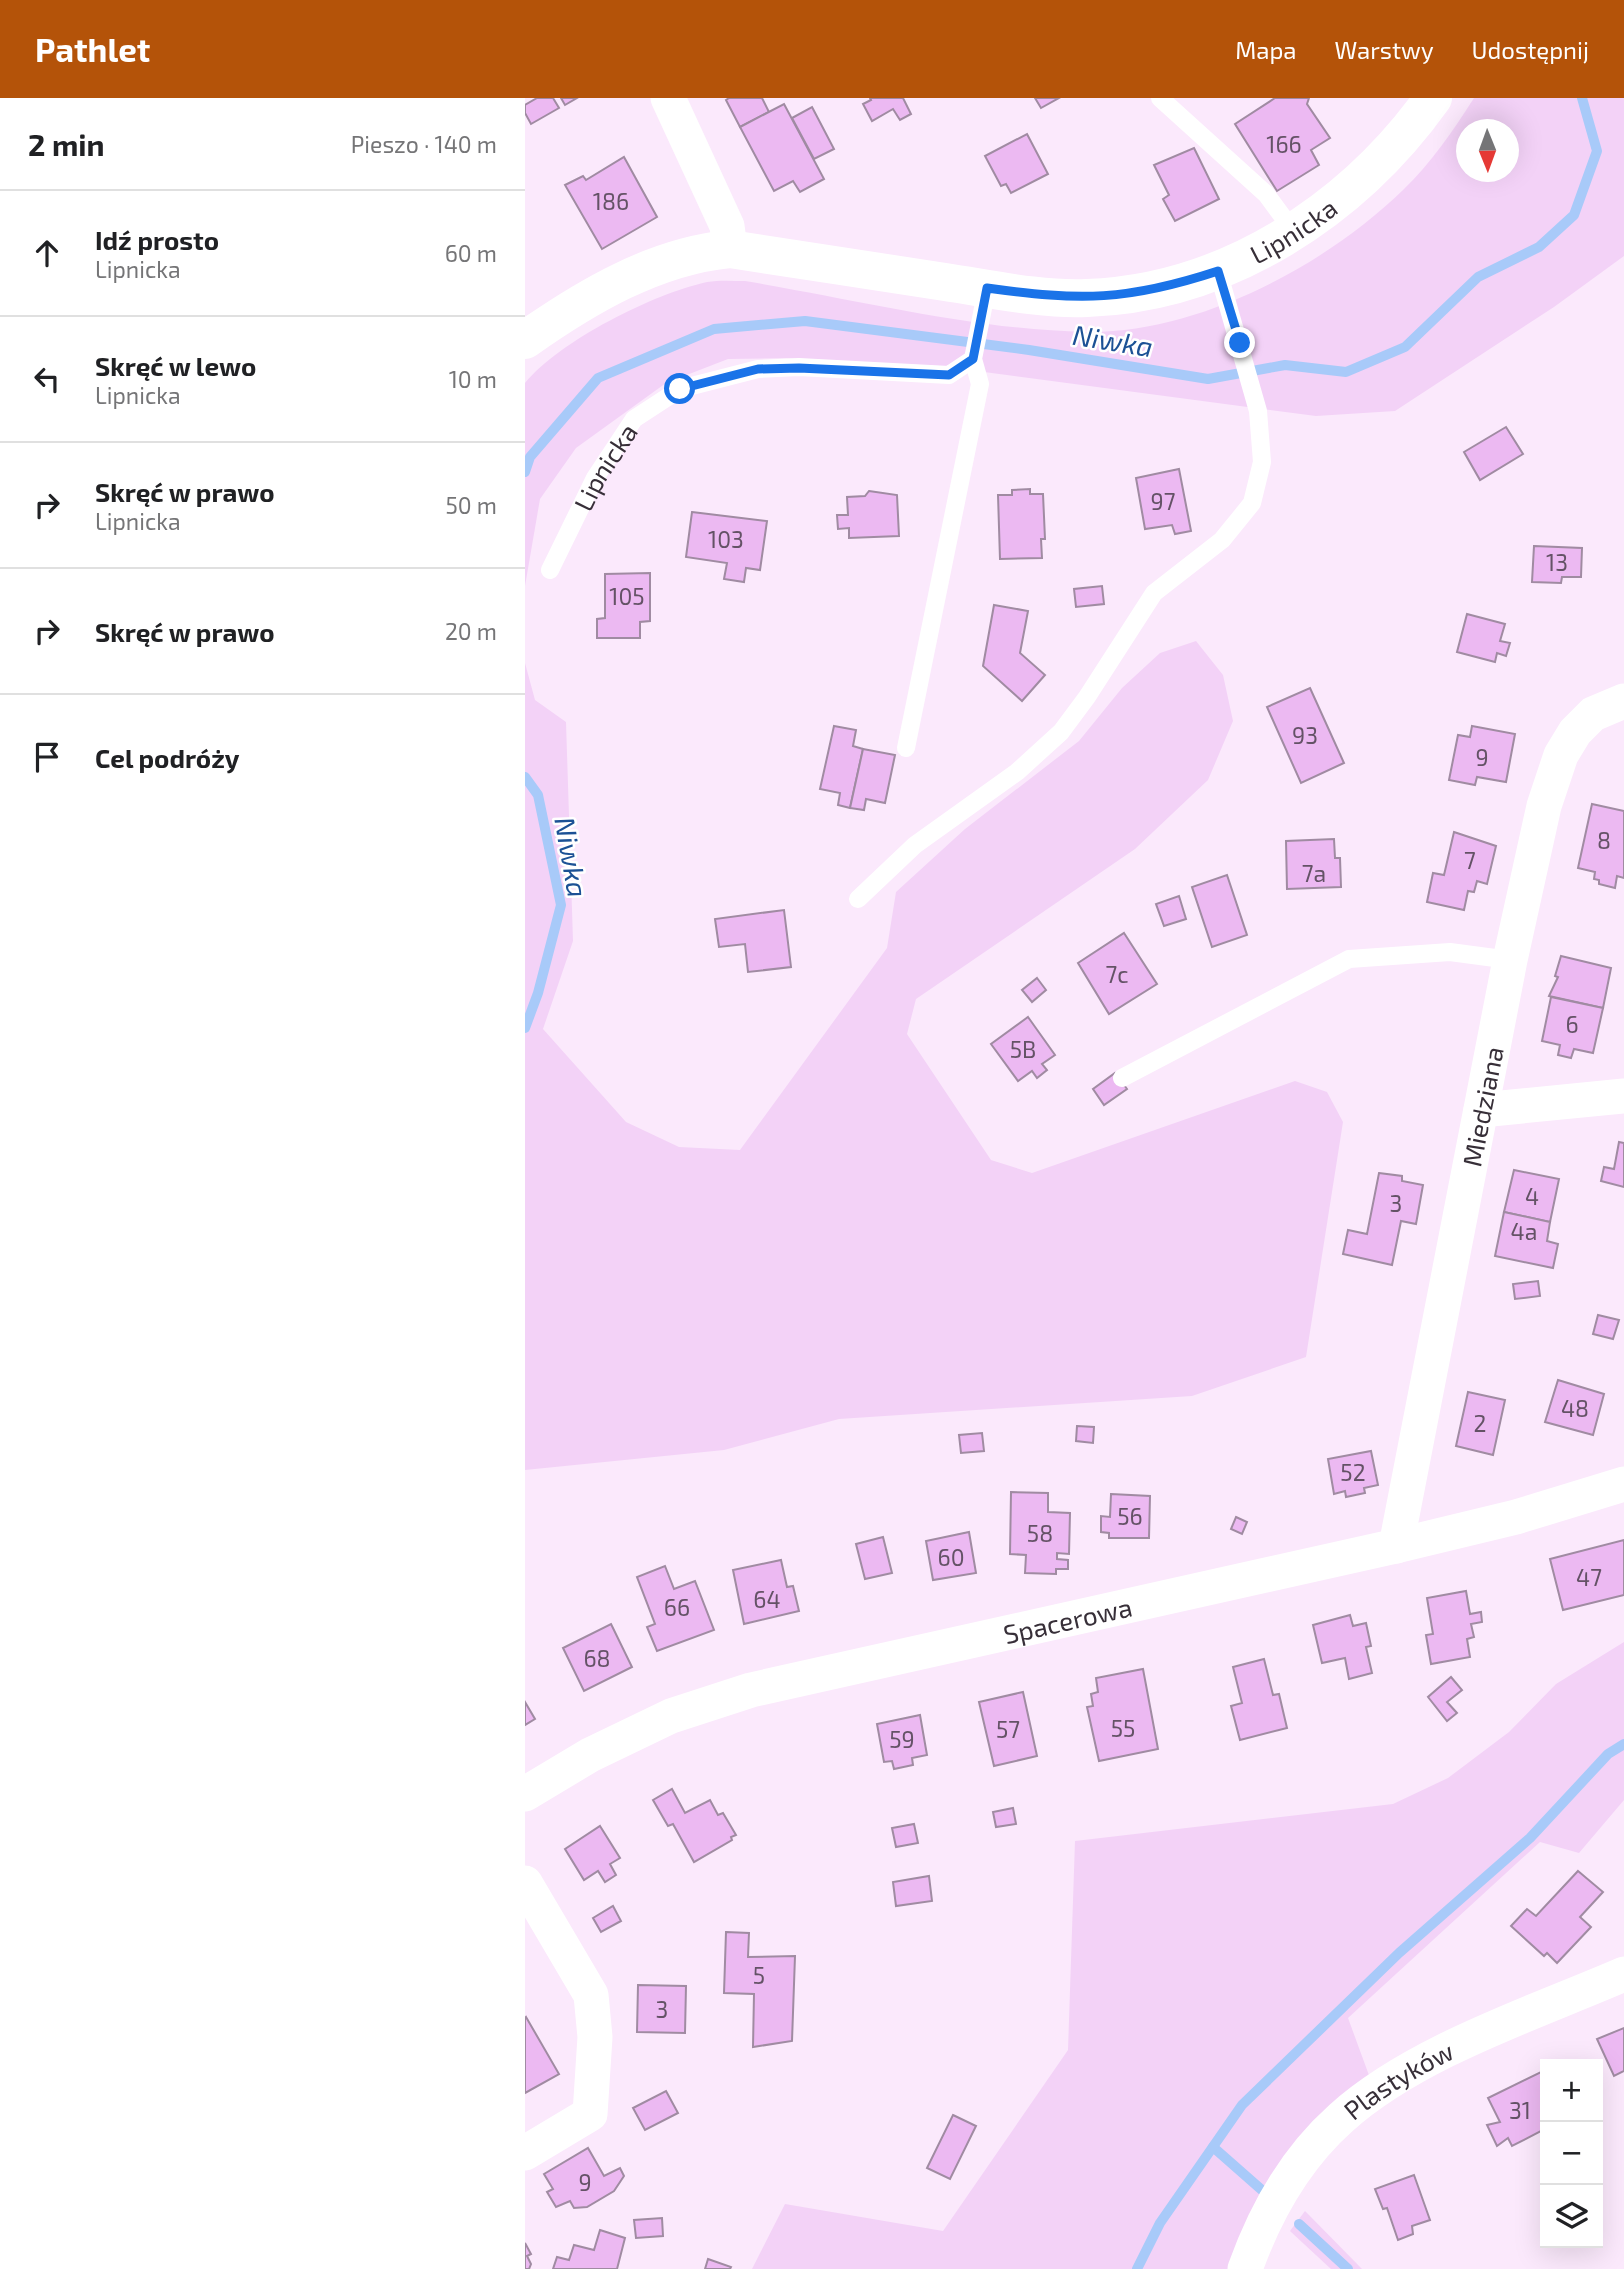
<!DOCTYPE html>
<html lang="pl">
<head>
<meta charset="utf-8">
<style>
  :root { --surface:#fff; --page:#f2f2f2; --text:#202124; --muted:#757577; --line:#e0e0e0; --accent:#b45309 }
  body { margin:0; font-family:"Exo 2",sans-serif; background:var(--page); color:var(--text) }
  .controls { position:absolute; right:21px; bottom:21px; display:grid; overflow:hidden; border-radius:0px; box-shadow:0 7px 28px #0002 }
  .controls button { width:63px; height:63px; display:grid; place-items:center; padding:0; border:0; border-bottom:2px solid var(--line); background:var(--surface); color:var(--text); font:35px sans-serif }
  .compass { position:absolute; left:931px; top:21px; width:63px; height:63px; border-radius:50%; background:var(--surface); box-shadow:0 7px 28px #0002; rotate:179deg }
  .stop { position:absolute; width:21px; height:21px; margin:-16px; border:5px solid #1a73e8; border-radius:50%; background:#fff }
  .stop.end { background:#1a73e8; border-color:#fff; box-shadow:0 2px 7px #0008 }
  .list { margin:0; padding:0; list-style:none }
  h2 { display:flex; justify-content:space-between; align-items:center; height:91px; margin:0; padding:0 28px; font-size:30px }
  h2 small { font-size:23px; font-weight:400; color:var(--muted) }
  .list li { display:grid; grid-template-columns:46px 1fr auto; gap:21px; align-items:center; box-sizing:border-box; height:126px; padding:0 28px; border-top:2px solid var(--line) }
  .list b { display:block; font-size:26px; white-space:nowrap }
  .list p { margin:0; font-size:23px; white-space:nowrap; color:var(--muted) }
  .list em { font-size:23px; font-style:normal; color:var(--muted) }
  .icon { flex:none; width:38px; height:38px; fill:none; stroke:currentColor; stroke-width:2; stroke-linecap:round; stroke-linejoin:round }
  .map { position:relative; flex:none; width:1099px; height:2171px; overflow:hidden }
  header { display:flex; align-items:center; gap:42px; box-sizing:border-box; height:98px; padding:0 35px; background:var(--accent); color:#fff }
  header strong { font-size:33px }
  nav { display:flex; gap:38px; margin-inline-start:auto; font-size:24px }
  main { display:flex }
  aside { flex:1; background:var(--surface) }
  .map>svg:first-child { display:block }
  .green { fill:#f3d2f7; fill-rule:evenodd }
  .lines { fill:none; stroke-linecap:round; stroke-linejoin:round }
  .stream { stroke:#a8caf9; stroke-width:10 }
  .building { fill:#ecb9f2; stroke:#a08ba2; stroke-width:2 }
  .service { stroke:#fff; stroke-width:18 }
  .minor { stroke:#fff; stroke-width:35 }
  .tertiary { stroke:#fff; stroke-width:38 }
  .route { stroke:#1a73e8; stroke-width:9 }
  .labels { text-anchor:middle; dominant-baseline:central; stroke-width:5; stroke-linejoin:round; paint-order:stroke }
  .number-label { font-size:23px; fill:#645266 }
  .street-label { font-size:26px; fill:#372f38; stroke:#fff }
  .water-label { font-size:28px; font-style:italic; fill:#1c5195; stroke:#fff }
</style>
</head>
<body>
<header>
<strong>Pathlet</strong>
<nav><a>Mapa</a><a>Warstwy</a><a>Udostępnij</a></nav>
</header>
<main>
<aside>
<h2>2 min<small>Pieszo · 140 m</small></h2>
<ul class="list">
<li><svg class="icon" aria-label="ahead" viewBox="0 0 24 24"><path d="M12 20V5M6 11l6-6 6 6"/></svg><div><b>Idź prosto</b><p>Lipnicka</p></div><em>60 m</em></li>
<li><svg class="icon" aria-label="left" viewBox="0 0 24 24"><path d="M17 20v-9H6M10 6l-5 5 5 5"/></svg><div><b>Skręć w lewo</b><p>Lipnicka</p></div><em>10 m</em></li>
<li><svg class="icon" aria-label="right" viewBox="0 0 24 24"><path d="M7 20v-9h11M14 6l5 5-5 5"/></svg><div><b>Skręć w prawo</b><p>Lipnicka</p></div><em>50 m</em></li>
<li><svg class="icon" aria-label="right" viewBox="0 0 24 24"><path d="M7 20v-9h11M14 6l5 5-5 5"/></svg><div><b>Skręć w prawo</b></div><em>20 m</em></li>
<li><svg class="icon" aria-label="arrive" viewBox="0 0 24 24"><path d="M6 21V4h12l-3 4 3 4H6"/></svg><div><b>Cel podróży</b></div></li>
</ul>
</aside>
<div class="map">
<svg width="1099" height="2171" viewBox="0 0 1099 2171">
  <rect width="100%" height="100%" fill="#fbe9fc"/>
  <!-- green -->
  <g class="green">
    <path d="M 949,0 L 1099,0 L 1099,158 L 1029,209 L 870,313 L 791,318 L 414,268 L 261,260 L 203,261 L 141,285 L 51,350 L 15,401 L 0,488 L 0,285 C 36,242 128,196 182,184 C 194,182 208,183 220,183 C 329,201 451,232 561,234 C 672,236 800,168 878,92 C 906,65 928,33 949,0 ZM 942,32 L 984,32 L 984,74 L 942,74 Z"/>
    <path d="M 671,543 L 698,577 L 708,623 L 683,682 L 610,751 L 391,901 L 382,936 L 466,1062 L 507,1075 L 770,983 L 802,994 L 818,1024 L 781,1259 L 667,1298 L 314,1321 L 199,1352 L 0,1372 L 0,565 L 10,602 L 41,624 L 48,843 L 18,931 L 101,1024 L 154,1049 L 215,1052 L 362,850 L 371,794 L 440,731 L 554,643 L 597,590 L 635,555 Z"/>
    <path d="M 1099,1544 L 1099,1702 L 1054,1755 L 1015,1744 L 823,1920 L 845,1980 L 704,2171 L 227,2171 L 260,2106 L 418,2133 L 543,1952 L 550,1743 L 868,1706 L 923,1680 L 984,1634 L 1031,1586 Z"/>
    <path d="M 780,2113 L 837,2171 L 806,2171 L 765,2133 Z"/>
  </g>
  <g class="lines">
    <!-- stream -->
    <g class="stream">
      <path d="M 0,374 L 5,359 L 73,280 L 189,231 L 280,223 L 504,252 L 683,281 L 760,267 L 821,274 L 880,249 L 953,179 L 1014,149 L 1049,117 L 1072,53 L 1057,0"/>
      <path d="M 0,679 L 13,697 L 36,807 L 13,895 L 0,930"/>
      <path d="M 688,2049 L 738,2093"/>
      <path d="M 774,2126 L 823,2171"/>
      <path d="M 612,2171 L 635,2125 L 717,2007 L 874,1855 L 1005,1740 L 1083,1656 L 1099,1646"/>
    </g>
  </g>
  <!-- building -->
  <g class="building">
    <path d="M 12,0 L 28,0 L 34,10 L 6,26 L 0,15 L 0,7 Z"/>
    <path d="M 36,0 L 52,0 L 40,7 Z"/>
    <path d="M 204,0 L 237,0 L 244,14 L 215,29 L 201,2 Z"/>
    <path d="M 345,0 L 378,0 L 386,16 L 375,22 L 368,11 L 347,23 L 338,6 L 346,2 Z"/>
    <path d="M 510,0 L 534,0 L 516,10 Z"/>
    <path d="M 784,0 L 782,6 L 805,40 L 786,52 L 794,67 L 752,93 L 710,26 L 750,0 Z"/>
    <path d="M 259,6 L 299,81 L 275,94 L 268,83 L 249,93 L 215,29 Z"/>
    <path d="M 287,9 L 309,51 L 289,61 L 267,20 Z"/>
    <path d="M 502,36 L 523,76 L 486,95 L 481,86 L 476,88 L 460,58 Z"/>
    <path d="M 669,50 L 694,101 L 650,123 L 638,101 L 644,97 L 629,67 Z"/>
    <path d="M 99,59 L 132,119 L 77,151 L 40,87 L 58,78 L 61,82 Z"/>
    <path d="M 981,329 L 998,356 L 955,382 L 939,354 Z"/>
    <path d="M 654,371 L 666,433 L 650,436 L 647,427 L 620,431 L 611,380 Z"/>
    <path d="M 505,391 L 505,396 L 518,396 L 520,441 L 516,441 L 517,460 L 475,461 L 473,397 L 487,397 L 487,392 Z"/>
    <path d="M 344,393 L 372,397 L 374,438 L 324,440 L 324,430 L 313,431 L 312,417 L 323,417 L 322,399 L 340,398 Z"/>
    <path d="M 167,414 L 242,423 L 235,472 L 221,470 L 219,484 L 199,481 L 202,465 L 161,459 Z"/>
    <path d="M 1009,448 L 1057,450 L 1056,479 L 1037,479 L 1036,485 L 1007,484 Z"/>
    <path d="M 125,475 L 125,523 L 115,524 L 115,540 L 72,540 L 72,521 L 80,520 L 80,476 Z"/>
    <path d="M 577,488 L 579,506 L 551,509 L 549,491 Z"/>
    <path d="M 469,507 L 503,513 L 495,555 L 520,577 L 497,603 L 458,568 Z"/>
    <path d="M 942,516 L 980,526 L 975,543 L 985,545 L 981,558 L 972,555 L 970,564 L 932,554 Z"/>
    <path d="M 785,590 L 819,665 L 776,685 L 742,609 Z"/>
    <path d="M 309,628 L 331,632 L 328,648 L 338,651 L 325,710 L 313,707 L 315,695 L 295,691 Z"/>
    <path d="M 947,628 L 990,636 L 981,684 L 952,679 L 950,687 L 924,682 L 933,637 L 945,639 Z"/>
    <path d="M 338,651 L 370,657 L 360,705 L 341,701 L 339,712 L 325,710 Z"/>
    <path d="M 1067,706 L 1099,713 L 1099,780 L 1092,778 L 1090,790 L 1074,786 L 1074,782 L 1069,781 L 1070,774 L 1053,770 Z"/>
    <path d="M 929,734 L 971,748 L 962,786 L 952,783 L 949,794 L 943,793 L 939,812 L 902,804 L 908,775 L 919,777 Z"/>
    <path d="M 809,741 L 810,760 L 815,760 L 816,789 L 762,791 L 761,743 Z"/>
    <path d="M 702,777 L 722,837 L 687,849 L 667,789 Z"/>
    <path d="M 654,798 L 661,821 L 639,828 L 631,806 Z"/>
    <path d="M 259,812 L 266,869 L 223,874 L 220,846 L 194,849 L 190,821 Z"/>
    <path d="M 599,835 L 632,886 L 584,916 L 553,865 Z"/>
    <path d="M 1036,858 L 1086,870 L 1078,910 L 1024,898 L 1033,879 L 1030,878 Z"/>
    <path d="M 512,880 L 521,892 L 507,904 L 497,892 Z"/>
    <path d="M 1026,899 L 1078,910 L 1068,955 L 1049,951 L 1046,960 L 1033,957 L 1035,947 L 1017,943 Z"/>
    <path d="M 503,919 L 530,957 L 517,966 L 522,972 L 512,980 L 507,973 L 493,983 L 466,946 Z"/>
    <path d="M 590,975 L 602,991 L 579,1007 L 568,991 Z"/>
    <path d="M 1094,1044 L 1099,1045 L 1099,1089 L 1076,1083 L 1079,1069 L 1089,1071 Z"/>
    <path d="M 989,1072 L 1034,1081 L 1025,1124 L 979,1114 Z"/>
    <path d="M 854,1075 L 877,1078 L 877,1083 L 898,1087 L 891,1126 L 876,1123 L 867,1167 L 818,1156 L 823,1132 L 842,1136 Z"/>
    <path d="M 979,1114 L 1025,1124 L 1022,1143 L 1033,1146 L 1028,1170 L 970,1158 Z"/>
    <path d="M 1013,1183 L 1015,1198 L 990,1201 L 988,1186 Z"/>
    <path d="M 1073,1217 L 1094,1222 L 1088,1241 L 1068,1236 Z"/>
    <path d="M 1033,1282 L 1079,1296 L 1068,1337 L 1020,1324 Z"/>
    <path d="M 943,1294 L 980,1302 L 968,1357 L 931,1348 Z"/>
    <path d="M 552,1328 L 569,1329 L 568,1345 L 551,1343 Z"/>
    <path d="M 457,1335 L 459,1353 L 436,1355 L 434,1337 Z"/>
    <path d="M 846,1353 L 853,1387 L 839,1390 L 840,1395 L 821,1399 L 820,1393 L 809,1396 L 803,1361 Z"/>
    <path d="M 486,1394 L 523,1395 L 523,1414 L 545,1415 L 544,1456 L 532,1455 L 532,1461 L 543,1462 L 543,1471 L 531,1471 L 531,1476 L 500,1475 L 501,1457 L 485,1456 Z"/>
    <path d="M 586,1396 L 625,1398 L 624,1440 L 584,1440 L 584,1435 L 576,1434 L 576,1418 L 585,1419 Z"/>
    <path d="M 711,1419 L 722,1424 L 717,1436 L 706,1431 Z"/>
    <path d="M 444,1434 L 451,1475 L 408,1482 L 401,1443 Z"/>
    <path d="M 358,1439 L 367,1475 L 340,1481 L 331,1446 Z"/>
    <path d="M 1099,1442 L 1099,1497 L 1038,1512 L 1025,1461 Z"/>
    <path d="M 256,1462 L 262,1489 L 268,1488 L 274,1513 L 219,1526 L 208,1472 Z"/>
    <path d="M 140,1468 L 149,1491 L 170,1483 L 189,1532 L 132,1553 L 122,1529 L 130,1526 L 112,1479 Z"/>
    <path d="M 941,1493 L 945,1516 L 956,1514 L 957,1524 L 946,1526 L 949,1539 L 942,1541 L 945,1559 L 906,1566 L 901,1537 L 908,1536 L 902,1500 Z"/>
    <path d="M 825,1517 L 828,1528 L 841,1525 L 846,1548 L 841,1549 L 847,1575 L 824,1581 L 820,1560 L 797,1565 L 788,1527 Z"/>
    <path d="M 86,1526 L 107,1569 L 59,1593 L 38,1550 Z"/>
    <path d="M 739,1561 L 748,1597 L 754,1596 L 762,1630 L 715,1642 L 706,1608 L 717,1605 L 708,1569 Z"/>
    <path d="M 618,1571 L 633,1651 L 574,1663 L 562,1609 L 568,1608 L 566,1596 L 573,1594 L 571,1580 Z"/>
    <path d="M 926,1579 L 937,1592 L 922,1604 L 932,1615 L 922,1623 L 903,1599 Z"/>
    <path d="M 498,1594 L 512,1658 L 469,1668 L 454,1604 Z"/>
    <path d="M 0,1604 L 10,1621 L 0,1627 Z"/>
    <path d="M 395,1617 L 402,1657 L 387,1660 L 388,1667 L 369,1671 L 367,1663 L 359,1664 L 352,1626 Z"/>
    <path d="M 147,1691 L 160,1715 L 185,1702 L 193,1717 L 198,1715 L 211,1737 L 206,1739 L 207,1742 L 169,1764 L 148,1726 L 143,1728 L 128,1702 Z"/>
    <path d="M 488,1710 L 491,1726 L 471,1729 L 468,1714 Z"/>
    <path d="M 389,1726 L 393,1745 L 371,1749 L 367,1730 Z"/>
    <path d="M 75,1728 L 95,1760 L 85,1766 L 91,1777 L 80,1784 L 73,1773 L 59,1782 L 40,1751 Z"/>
    <path d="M 1053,1773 L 1078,1794 L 1055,1819 L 1066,1829 L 1032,1865 L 1022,1855 L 1019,1858 L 986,1828 L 1002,1811 L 1011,1818 Z"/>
    <path d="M 404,1778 L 407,1803 L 371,1808 L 368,1784 Z"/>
    <path d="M 88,1808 L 96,1823 L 76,1834 L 68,1820 Z"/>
    <path d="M 201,1834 L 224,1835 L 223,1859 L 270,1858 L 267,1943 L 228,1949 L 229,1896 L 199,1895 Z"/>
    <path d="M 113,1887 L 161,1888 L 160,1935 L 112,1934 Z"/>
    <path d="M 1,1919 L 34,1976 L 0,1995 L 0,1920 Z"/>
    <path d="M 1099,1930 L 1099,1973 L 1089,1978 L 1072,1941 Z"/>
    <path d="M 1016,1974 L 1020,1982 L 1020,2031 L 987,2048 L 983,2040 L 972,2048 L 962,2027 L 975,2024 L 963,2000 Z"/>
    <path d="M 141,1993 L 153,2015 L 120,2032 L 108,2010 Z"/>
    <path d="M 428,2017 L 451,2028 L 425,2081 L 402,2070 Z"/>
    <path d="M 63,2050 L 79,2078 L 95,2070 L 99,2078 L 89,2093 L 62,2109 L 49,2110 L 45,2103 L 31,2109 L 22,2094 L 28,2091 L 19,2076 Z"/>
    <path d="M 889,2077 L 905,2122 L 887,2128 L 888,2136 L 873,2142 L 862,2110 L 858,2111 L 850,2091 Z"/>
    <path d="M 137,2120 L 138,2138 L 111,2140 L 109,2122 Z"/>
    <path d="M 75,2132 L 100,2140 L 92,2171 L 28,2171 L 32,2159 L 44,2162 L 49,2147 L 69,2152 Z"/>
    <path d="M 0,2145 L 6,2156 L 2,2158 L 6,2166 L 4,2171 L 0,2171 Z"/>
    <path d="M 183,2161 L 206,2169 L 205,2171 L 180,2171 Z"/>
  </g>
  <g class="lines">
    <!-- service -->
    <g class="service">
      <path d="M 635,0 L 741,96 L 769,134"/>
      <path id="s1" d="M 25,472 L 70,380 L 109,321 L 155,291 L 233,271 L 274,269 L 424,277 L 448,261"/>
      <path d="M 381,650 L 455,286 L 448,261 L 462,190"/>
      <path d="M 333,801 L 390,747 L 492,674 L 536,634 L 562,599 L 629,495 L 697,442 L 727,405 L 737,364 L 733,313 L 693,173"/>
      <path d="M 597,980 L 824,861 L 925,854 L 985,862"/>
    </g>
    <!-- minor -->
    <g class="minor">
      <path d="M 143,0 L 202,128 L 205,151"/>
      <path d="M 956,1012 L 1099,998"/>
      <path id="s2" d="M 871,1448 L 985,862 L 1019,708 L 1036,657 L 1050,634 L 1068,616 L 1099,603"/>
      <path id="s3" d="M 0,1696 L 65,1657 L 146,1618 L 226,1592 L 871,1448 L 991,1419 L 1099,1386"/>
      <path d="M 0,1785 L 66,1897 L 70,1939 L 65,2016 L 0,2055"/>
      <path id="s4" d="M 720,2171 C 740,2115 771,2060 816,2020 C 889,1954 1009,1915 1099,1876"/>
    </g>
    <!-- tertiary -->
    <path class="tertiary" id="s5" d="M 0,242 C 61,199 130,158 205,151 C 277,162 348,173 420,184 C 467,191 515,202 562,200 C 702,195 828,112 908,0"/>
  </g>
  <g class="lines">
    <!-- route -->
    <path class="route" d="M 155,291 L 233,271 L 274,270 L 424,277 L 448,261 L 462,190 C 556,203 602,203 693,173 L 715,245"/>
  </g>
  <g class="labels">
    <!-- number labels -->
    <g class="number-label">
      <text x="759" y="46">166</text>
      <text x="86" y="103">186</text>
      <text x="638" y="403">97</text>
      <text x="201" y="441">103</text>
      <text x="1032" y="464">13</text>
      <text x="102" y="498">105</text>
      <text x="780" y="637">93</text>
      <text x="957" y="659">9</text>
      <text x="1079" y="742">8</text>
      <text x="945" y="762">7</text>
      <text x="789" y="775">7a</text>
      <text x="592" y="876">7c</text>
      <text x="1047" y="926">6</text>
      <text x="498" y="951">5B</text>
      <text x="1007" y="1098">4</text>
      <text x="871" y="1105">3</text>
      <text x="999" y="1133">4a</text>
      <text x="1050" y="1310">48</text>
      <text x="955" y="1325">2</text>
      <text x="828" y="1374">52</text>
      <text x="605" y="1418">56</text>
      <text x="515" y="1435">58</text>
      <text x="426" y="1459">60</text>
      <text x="1064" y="1479">47</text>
      <text x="242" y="1501">64</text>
      <text x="152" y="1509">66</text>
      <text x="72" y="1560">68</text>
      <text x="598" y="1630">55</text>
      <text x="483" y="1631">57</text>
      <text x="377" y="1641">59</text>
      <text x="234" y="1877">5</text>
      <text x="137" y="1911">3</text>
      <text x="995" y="2012">31</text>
      <text x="60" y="2084">9</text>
    </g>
    <!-- street labels -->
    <g class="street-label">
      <text stroke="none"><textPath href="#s5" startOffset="807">Lipnicka</textPath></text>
      <text stroke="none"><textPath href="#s1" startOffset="117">Lipnicka</textPath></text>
      <text stroke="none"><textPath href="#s2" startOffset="448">Miedziana</textPath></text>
      <text stroke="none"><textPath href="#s3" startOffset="574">Spacerowa</textPath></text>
      <text stroke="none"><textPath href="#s4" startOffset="250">Plastyków</textPath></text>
    </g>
    <!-- water labels -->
    <g class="water-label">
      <text transform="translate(588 242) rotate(9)">Niwka</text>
      <text transform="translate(47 759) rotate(80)">Niwka</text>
    </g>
  </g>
</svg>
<div class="controls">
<button>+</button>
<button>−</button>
<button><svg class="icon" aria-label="layers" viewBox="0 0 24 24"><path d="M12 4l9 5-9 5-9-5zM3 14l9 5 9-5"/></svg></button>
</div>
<svg class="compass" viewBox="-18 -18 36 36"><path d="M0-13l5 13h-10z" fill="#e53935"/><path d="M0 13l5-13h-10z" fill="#757577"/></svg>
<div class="stop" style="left:155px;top:291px"></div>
<div class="stop end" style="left:715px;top:245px"></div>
</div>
</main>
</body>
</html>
